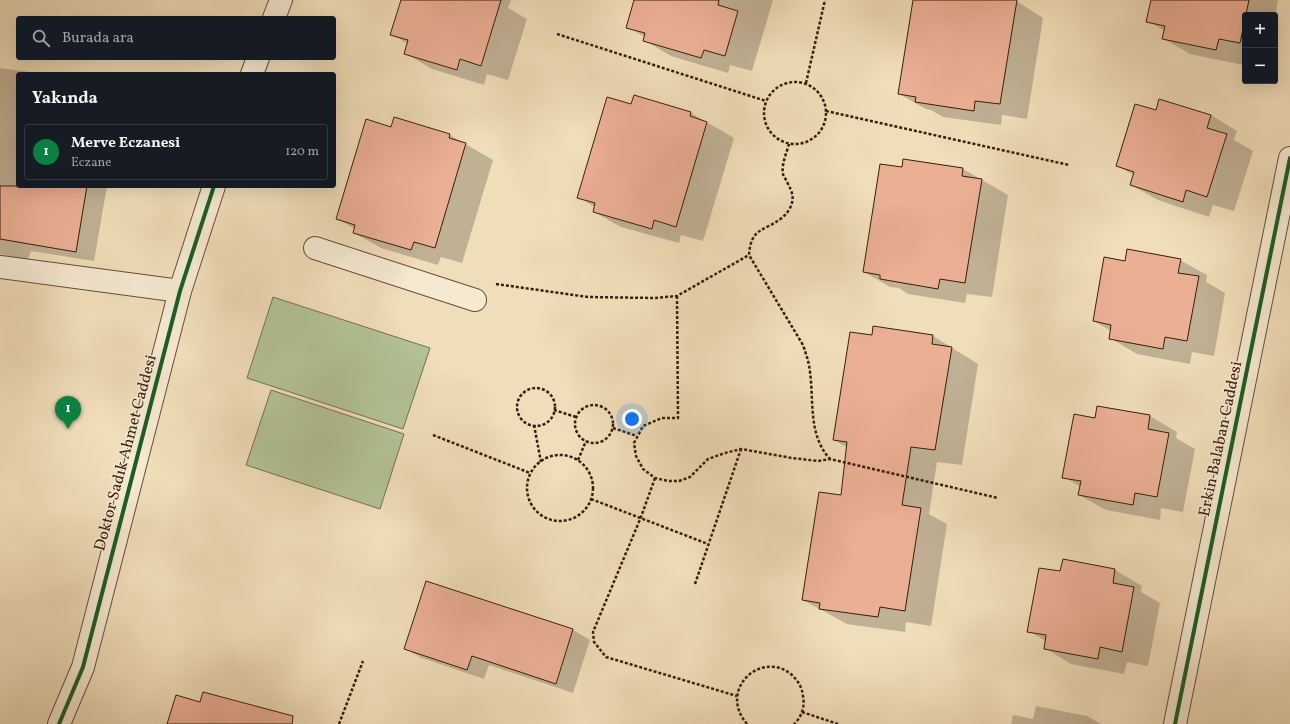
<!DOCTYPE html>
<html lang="tr">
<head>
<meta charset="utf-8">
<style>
  :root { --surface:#171b24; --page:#242831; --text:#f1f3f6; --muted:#9ea1a6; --line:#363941; --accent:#0b8043 }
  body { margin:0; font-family:Vollkorn,serif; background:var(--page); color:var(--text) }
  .controls { position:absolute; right:12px; top:12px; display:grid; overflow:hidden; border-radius:4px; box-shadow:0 4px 16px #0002 }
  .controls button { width:36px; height:36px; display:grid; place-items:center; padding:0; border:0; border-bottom:1px solid var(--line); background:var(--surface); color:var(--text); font:20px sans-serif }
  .you { position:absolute; left:632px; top:419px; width:14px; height:14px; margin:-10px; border:3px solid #fff; border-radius:50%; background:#1a73e8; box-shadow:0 0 0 6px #1a73e833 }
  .badge { display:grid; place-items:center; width:26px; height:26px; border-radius:50%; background:var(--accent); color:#fff; font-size:13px; font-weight:700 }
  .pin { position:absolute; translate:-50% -33px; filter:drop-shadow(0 1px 2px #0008) }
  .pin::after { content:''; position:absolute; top:21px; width:14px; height:12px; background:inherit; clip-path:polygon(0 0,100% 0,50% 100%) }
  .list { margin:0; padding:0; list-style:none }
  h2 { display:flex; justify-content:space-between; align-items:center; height:52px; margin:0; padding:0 16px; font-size:17px }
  h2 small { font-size:13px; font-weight:400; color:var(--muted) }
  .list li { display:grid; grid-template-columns:26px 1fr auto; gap:12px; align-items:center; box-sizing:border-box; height:56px; margin:0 8px 8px; padding:0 8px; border:1px solid var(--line); border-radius:4px }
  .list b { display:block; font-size:15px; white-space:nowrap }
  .list p { margin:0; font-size:13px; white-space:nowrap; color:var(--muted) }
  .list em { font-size:13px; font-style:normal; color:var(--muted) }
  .icon { flex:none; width:22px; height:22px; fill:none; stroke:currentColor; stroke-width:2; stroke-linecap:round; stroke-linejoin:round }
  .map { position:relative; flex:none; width:1290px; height:724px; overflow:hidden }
  .search { position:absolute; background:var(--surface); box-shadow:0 4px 16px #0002; left:16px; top:16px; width:320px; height:44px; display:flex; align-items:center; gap:10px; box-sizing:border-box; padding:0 14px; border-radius:4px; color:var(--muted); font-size:15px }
  .panel { position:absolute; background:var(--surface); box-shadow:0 4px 16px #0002; left:16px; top:72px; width:320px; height:116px; border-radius:4px }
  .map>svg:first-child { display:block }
  .green { fill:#b2c295; stroke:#757050 }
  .shadow { fill:#0003 }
  .building { fill:#ebaf94; stroke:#381e0b }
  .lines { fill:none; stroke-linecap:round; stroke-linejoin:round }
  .minor-casing { stroke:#664e36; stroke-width:24 }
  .path { stroke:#381e0b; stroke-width:2.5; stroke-dasharray:3 2; stroke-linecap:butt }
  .minor { stroke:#f5e9d2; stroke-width:22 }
  .cycleway-casing { stroke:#f5e9d2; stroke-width:6 }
  .cycleway { stroke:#1b5e20; stroke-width:4 }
  .labels { text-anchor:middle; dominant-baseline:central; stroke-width:3; stroke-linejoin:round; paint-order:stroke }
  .street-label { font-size:16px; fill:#381e0b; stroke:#f5e9d2 }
</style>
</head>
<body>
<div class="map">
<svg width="1290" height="724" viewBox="0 0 1290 724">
  <rect width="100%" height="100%" fill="#f0ddb9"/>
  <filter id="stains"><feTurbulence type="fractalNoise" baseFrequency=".005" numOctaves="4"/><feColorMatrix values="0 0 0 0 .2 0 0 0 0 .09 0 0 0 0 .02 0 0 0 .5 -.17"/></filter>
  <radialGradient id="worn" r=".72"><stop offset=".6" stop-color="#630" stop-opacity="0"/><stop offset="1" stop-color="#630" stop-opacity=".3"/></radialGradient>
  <!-- green -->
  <g class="green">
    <path d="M 273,297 L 430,348 L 403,429 L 247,378 Z"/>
    <path d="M 271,390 L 404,434 L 380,509 L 246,465 Z"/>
  </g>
  <!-- shadow -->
  <g class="shadow">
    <path d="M 402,0 L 511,0 L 508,8 L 527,19 L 508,80 L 487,74 L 484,85 L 432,69 L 405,53 L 408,44 L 391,34 Z"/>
    <path d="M 636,0 L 773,0 L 752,71 L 730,65 L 728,73 L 671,56 L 644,40 L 645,37 L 627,27 Z"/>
    <path d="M 914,0 L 1015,0 L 1043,18 L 1027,119 L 1002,115 L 1001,125 L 943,117 L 931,110 L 926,109 L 899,94 Z"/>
    <path d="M 1152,0 L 1278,0 L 1275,17 L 1275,15 L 1245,15 L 1245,56 L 1243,65 L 1190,54 L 1164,39 L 1165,31 L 1148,21 Z"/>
    <path d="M 0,68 L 45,74 L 18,74 L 18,186 L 107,186 L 94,261 L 31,251 L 27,262 L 0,254 Z"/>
    <path d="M 632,106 L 691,113 L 734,138 L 703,241 L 681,235 L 679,243 L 621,227 L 594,212 L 595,207 L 578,197 Z"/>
    <path d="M 1156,112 L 1211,115 L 1237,131 L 1234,140 L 1253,151 L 1234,211 L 1213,205 L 1209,217 L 1158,200 L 1131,185 L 1134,175 L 1117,166 Z"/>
    <path d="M 394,118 L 450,135 L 493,160 L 462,263 L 441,257 L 438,265 L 381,248 L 354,233 L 355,229 L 338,219 L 391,128 Z"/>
    <path d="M 902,168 L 963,169 L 1008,195 L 992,297 L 967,294 L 965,303 L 908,294 L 899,288 L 890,287 L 864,272 Z"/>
    <path d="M 1180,260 L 1207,275 L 1206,282 L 1225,293 L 1214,356 L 1192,352 L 1190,364 L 1137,354 L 1110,338 L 1111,331 L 1094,321 L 1126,263 Z"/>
    <path d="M 874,327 L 933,336 L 978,364 L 962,465 L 937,462 L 929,514 L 947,524 L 931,626 L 906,622 L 905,632 L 847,624 L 803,600 L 842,497 L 848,448 L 834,440 L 872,336 Z"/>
    <path d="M 1098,407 L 1150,416 L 1177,432 L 1176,438 L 1195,449 L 1183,512 L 1161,508 L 1160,520 L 1106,510 L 1079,495 L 1081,487 L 1064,477 L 1096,419 Z"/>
    <path d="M 1063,561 L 1115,570 L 1142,586 L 1141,592 L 1160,603 L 1148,666 L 1127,662 L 1124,674 L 1071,664 L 1045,648 L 1046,641 L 1028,631 L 1061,572 Z"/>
    <path d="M 426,582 L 573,630 L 590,640 L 573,693 L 489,665 L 484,679 L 422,658 L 405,649 Z"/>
    <path d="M 1036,706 L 1087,716 L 1101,724 L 1011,724 L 1013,715 L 1033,719 Z"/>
  </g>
  <!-- building -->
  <g class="building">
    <path d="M 401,0 L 501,0 L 481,66 L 460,59 L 457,70 L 404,54 L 408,40 L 390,35 Z"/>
    <path d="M 634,0 L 719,0 L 718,5 L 738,11 L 725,56 L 704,50 L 701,58 L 643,41 L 645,33 L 626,28 Z"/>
    <path d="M 913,0 L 1017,0 L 1000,104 L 975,101 L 974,111 L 915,102 L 916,97 L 898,94 Z"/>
    <path d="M 1151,0 L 1249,0 L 1240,43 L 1219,39 L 1216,50 L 1162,39 L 1165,26 L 1146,22 Z"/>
    <path d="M 634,95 L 691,112 L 690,116 L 707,122 L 676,227 L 654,220 L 652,229 L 593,212 L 595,203 L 577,198 L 607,97 L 631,104 Z"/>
    <path d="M 1159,99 L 1211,115 L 1207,128 L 1227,134 L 1207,197 L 1186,190 L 1183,202 L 1130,185 L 1134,172 L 1116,166 L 1135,104 L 1156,110 Z"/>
    <path d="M 394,117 L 450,134 L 449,138 L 466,143 L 435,248 L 414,242 L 411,250 L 353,233 L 355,225 L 336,219 L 366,119 L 391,127 Z"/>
    <path d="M 903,159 L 963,168 L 962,176 L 982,179 L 965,283 L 940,279 L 938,289 L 880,279 L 880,275 L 863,272 L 880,164 L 902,167 Z"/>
    <path d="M 0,186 L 87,186 L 76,252 L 0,239 Z"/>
    <path d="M 1127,249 L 1181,259 L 1178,273 L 1199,276 L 1187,341 L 1165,337 L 1163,349 L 1109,339 L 1111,325 L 1093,321 L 1104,257 L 1125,261 Z"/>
    <path d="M 873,326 L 933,335 L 932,344 L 952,347 L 935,450 L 911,447 L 902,505 L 921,508 L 905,611 L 880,607 L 878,617 L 819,609 L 820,603 L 802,600 L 819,492 L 841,495 L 847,442 L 833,440 L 850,332 L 872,335 Z"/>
    <path d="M 1097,406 L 1150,415 L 1148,429 L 1169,433 L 1157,497 L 1135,493 L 1133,505 L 1078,495 L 1081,481 L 1062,478 L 1074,414 L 1095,418 Z"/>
    <path d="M 1063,559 L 1115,569 L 1113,583 L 1134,587 L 1122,652 L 1100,647 L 1098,659 L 1044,649 L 1046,635 L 1027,632 L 1039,568 L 1060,571 Z"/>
    <path d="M 426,581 L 573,629 L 556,684 L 472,656 L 467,670 L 404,649 Z"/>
    <path d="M 203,692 L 293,716 L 292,724 L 167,724 L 176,695 L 200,702 Z"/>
  </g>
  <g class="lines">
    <defs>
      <g id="minor">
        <path d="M 274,18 L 281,0"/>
        <path d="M 252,74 L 258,58"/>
        <path d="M 315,248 L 475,300"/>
        <path d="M 0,267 L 180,291"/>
        <path d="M 59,724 L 83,667 L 180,291 L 214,186"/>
        <path d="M 1175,724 L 1290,158"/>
      </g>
    </defs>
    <!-- minor casing -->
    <use href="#minor" class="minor-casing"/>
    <!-- path -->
    <g class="path">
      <path d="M 557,34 L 766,101"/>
      <circle cx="795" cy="113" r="31"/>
      <path d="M 806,83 L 825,0"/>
      <path d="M 826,111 L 1069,165"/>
      <path d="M 789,144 C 787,152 781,165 783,174 C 783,176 786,179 787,182 C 793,193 795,199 789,210 C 787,213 785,215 783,217 C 765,232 751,226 749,255 L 803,345 C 806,354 809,362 810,372 C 814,402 808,435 830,459"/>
      <path d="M 496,284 L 588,297 L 655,298 L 677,296 L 749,255"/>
      <path d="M 677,296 L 678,418 L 662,418 L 643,426 L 634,443 L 636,456 L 643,469 L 655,478 L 668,481 L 679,481 L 690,477 L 708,459 L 725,453 L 741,449 L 792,458 L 818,461 L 830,459 L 998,498"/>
      <circle cx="536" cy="407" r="19"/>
      <circle cx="594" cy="424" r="19"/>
      <path d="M 554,410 L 576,417"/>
      <path d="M 534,425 L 541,462"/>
      <path d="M 613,428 L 637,436"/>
      <path d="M 433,435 L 530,473"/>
      <circle cx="560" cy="488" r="33"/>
      <path d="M 578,460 L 586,441"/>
      <path d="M 655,478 L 641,517 L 593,632 L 594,642 L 606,657 L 737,696"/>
      <path d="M 591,499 L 708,544"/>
      <path d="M 695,584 L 741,449"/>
      <path d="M 802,712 L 838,724"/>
      <path d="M 339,724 L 363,661"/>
      <path d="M 747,724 C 717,689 762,649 792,675 C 798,681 802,687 803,696 C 805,706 802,717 794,724"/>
    </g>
    <!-- minor -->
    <use href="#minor" class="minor"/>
    <defs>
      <g id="cycleway">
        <path d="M 59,724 L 83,667 L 180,291 L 214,186"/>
        <path d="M 1175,724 L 1290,158"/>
      </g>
    </defs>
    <!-- cycleway casing -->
    <use href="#cycleway" class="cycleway-casing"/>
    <!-- cycleway -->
    <use href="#cycleway" class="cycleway"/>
  </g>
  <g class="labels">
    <!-- street labels -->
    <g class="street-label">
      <text transform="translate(1221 439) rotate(-78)">Erkin Balaban Caddesi</text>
      <text transform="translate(126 453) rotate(-75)">Doktor Sadık Ahmet Caddesi</text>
    </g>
  </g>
  <rect width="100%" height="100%" filter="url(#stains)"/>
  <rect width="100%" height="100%" fill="url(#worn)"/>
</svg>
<div class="controls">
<button>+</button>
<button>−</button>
</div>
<div class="you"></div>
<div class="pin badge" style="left:68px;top:429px">1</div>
<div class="search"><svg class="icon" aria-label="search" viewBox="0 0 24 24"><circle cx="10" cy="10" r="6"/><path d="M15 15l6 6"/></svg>Burada ara</div>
<section class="panel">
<h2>Yakında<small></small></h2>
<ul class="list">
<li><span class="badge">1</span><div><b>Merve Eczanesi</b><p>Eczane</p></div><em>120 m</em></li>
</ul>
</section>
</div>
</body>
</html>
